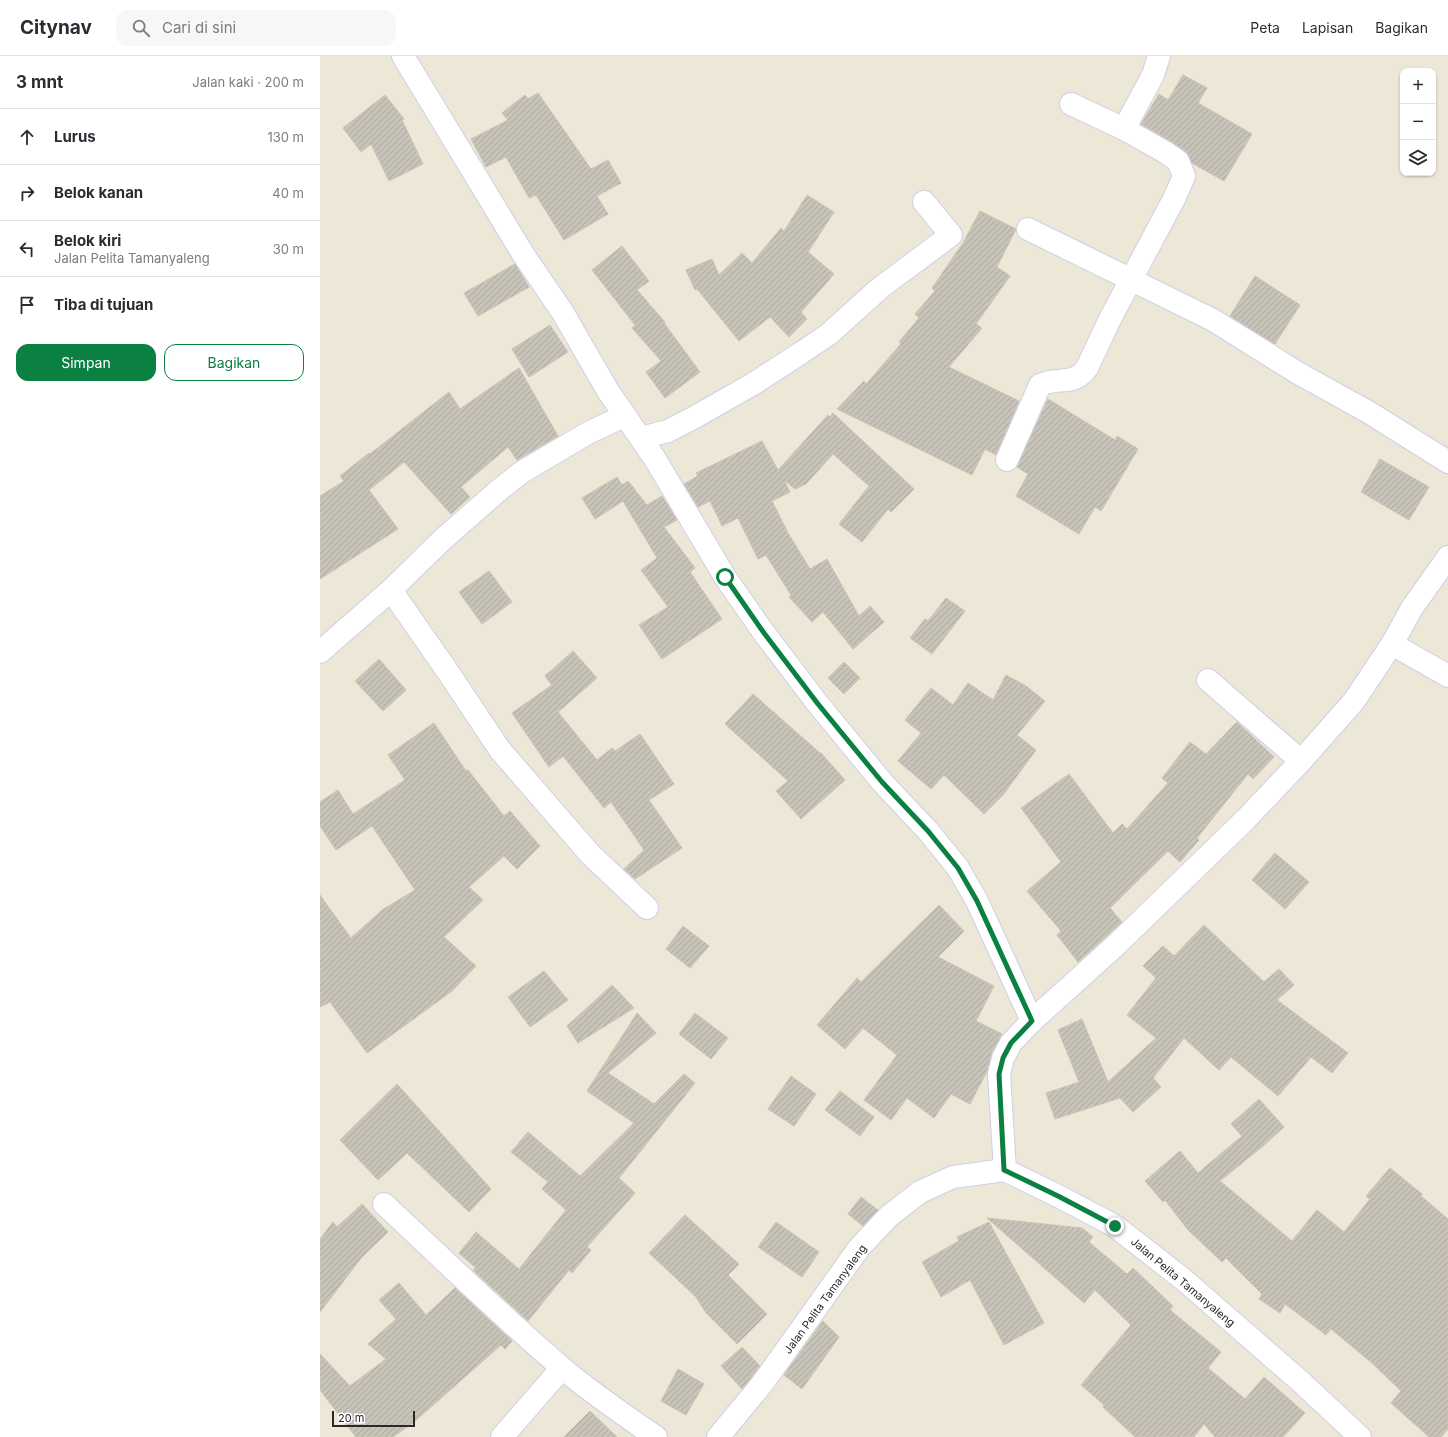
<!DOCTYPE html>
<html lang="id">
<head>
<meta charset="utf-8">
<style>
  :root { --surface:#fff; --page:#f7f7f7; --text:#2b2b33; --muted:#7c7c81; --line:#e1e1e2; --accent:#0b8043 }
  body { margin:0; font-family:Inter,sans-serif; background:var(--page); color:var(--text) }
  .controls { position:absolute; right:12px; top:12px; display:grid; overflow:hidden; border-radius:8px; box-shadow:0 1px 3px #0004 }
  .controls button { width:36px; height:36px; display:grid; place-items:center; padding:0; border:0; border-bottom:1px solid var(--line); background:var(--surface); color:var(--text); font:20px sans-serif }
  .scale { position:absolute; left:12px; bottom:10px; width:83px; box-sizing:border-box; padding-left:4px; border:2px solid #292929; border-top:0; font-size:11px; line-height:14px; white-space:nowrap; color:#292929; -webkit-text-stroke:3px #fff; paint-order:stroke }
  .stop { position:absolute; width:12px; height:12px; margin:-9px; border:3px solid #0b8043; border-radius:50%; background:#fff }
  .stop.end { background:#0b8043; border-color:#fff; box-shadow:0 1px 4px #0008 }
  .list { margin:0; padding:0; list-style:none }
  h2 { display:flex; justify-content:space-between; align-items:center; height:52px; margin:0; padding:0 16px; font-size:17px }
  h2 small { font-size:13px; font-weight:400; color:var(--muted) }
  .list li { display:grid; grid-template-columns:26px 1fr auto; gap:12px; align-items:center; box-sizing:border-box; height:56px; padding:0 16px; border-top:1px solid var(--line) }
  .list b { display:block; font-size:15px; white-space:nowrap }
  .list p { margin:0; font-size:13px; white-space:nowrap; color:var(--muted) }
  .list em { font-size:13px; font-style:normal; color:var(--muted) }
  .actions { display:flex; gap:8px; padding:12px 16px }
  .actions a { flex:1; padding:9px 0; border:1px solid var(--accent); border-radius:12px; text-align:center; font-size:14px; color:var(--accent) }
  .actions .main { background:var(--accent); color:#fff }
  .icon { flex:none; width:22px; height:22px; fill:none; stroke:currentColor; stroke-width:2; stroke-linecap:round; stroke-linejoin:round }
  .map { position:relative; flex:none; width:1128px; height:1381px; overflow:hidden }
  header { display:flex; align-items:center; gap:24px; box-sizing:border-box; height:56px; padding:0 20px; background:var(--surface); border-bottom:1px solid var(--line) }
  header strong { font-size:19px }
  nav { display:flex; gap:22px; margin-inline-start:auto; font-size:14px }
  .search { width:280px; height:36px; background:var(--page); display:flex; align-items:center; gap:10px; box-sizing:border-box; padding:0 14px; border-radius:12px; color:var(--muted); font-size:15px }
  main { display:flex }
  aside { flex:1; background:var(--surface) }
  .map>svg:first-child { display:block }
  .building { fill:url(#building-hatch); stroke:#c8c3b2 }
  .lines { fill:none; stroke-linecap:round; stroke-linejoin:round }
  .street-casing { stroke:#cecfe4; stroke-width:24 }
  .secondary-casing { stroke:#cecfe4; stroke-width:24 }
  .street { stroke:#fff; stroke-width:22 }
  .secondary { stroke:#fff; stroke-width:22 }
  .route { stroke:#0b8043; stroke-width:5 }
  .labels { text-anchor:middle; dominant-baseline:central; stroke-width:3; stroke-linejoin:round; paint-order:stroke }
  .street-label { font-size:11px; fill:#292929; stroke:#fff }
</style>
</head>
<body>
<header>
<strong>Citynav</strong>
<div class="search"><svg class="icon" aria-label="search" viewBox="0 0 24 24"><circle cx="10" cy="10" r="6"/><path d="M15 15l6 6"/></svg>Cari di sini</div>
<nav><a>Peta</a><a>Lapisan</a><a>Bagikan</a></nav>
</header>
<main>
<aside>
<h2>3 mnt<small>Jalan kaki · 200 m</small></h2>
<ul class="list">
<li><svg class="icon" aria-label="ahead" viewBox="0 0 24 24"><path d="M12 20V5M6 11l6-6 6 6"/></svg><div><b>Lurus</b></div><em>130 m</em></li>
<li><svg class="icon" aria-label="right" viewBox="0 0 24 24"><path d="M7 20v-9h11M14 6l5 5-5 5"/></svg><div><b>Belok kanan</b></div><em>40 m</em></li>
<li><svg class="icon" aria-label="left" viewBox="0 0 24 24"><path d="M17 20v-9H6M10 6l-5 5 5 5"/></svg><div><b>Belok kiri</b><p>Jalan Pelita Tamanyaleng</p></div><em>30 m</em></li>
<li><svg class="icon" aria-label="arrive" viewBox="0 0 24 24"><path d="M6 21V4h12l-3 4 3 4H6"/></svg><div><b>Tiba di tujuan</b></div></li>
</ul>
<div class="actions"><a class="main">Simpan</a><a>Bagikan</a></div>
</aside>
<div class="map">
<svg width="1128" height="1381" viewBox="0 0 1128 1381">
  <defs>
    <pattern id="building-hatch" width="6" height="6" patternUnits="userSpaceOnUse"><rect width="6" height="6" fill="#c8c3b8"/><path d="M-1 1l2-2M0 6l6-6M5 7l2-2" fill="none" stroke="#aca89e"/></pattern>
  </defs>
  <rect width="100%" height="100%" fill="#ede7d8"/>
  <!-- building -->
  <g class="building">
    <path d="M 863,19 L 887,32 L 878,47 L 932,78 L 904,125 L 872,107 L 865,95 L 852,86 L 821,68 L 839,38 L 848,44 Z"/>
    <path d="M 218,37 L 271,113 L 288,104 L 301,127 L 277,140 L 288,158 L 244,184 L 216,139 L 209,142 L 186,101 L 166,111 L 151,83 L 188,64 L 182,57 L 205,39 L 208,43 Z"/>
    <path d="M 65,39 L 84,63 L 82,64 L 103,108 L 69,125 L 51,88 L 41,96 L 23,72 Z"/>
    <path d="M 487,139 L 514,156 L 488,196 L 514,218 L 481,256 L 487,263 L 469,281 L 450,261 L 419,285 L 377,233 L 375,234 L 366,214 L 392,203 L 399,219 L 422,197 L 432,207 L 461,172 L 464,175 Z"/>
    <path d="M 660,155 L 696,173 L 677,211 L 690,220 L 656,268 L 662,272 L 629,311 L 699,345 L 676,399 L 665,393 L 652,419 L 517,353 L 544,325 L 546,328 L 581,288 L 579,286 L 599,262 L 595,258 L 615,235 L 612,232 L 643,187 Z"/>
    <path d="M 302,190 L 329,225 L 317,234 L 345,266 L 344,267 L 380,316 L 345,342 L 326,316 L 341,305 L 312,272 L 315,269 L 272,214 Z"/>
    <path d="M 195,208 L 209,231 L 158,260 L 144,237 Z"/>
    <path d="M 935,220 L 980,249 L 955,288 L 910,260 Z"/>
    <path d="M 230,269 L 248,296 L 209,321 L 192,293 Z"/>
    <path d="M 199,312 L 238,380 L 197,404 L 188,391 L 141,431 L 150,441 L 131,458 L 84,406 L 49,434 L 78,473 L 0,523 L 0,440 L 24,425 L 20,420 L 49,397 L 50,398 L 129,336 L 140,353 Z"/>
    <path d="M 728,343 L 795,384 L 797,380 L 818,393 L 781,455 L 775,451 L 759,478 L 696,440 L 708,418 L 697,411 Z"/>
    <path d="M 513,357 L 594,433 L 571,456 L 568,453 L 542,486 L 519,468 L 549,430 L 513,398 L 486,428 L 475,433 L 464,424 L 470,436 L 452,445 L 468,477 L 490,513 L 507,503 L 539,560 L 550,550 L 564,566 L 533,593 L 503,556 L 492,566 L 469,541 L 471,539 L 446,499 L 438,503 L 418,462 L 402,470 L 390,445 L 378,451 L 364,428 L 378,420 L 376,417 L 442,385 L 458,414 L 508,359 L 510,361 Z"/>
    <path d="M 1060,403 L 1109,431 L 1089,464 L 1041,436 Z"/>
    <path d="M 297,421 L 302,429 L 308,425 L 327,449 L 342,440 L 357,464 L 344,471 L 375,512 L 370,516 L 402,563 L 342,603 L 319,569 L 348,551 L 321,514 L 337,502 L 303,445 L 275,463 L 262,442 Z"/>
    <path d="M 169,515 L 192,546 L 162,568 L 139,536 Z"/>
    <path d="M 626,542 L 645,555 L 612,598 L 590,582 L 605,563 L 608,565 Z"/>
    <path d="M 253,595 L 277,622 L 238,656 L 277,704 L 292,692 L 295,695 L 320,678 L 354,728 L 329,744 L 362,792 L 315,823 L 304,813 L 324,794 L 291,746 L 284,752 L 243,700 L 229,711 L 192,657 L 232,629 L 225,620 Z"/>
    <path d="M 59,603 L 86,634 L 63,655 L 35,625 Z"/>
    <path d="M 524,606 L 540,622 L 524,638 L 508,622 Z"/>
    <path d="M 686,619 L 706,630 L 725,645 L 697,679 L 716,694 L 683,739 L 664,758 L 624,719 L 611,733 L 578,705 L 601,677 L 585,664 L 611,632 L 633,649 L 648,627 L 673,644 Z"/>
    <path d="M 433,638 L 500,697 L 501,697 L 525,724 L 481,763 L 456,735 L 468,725 L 405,668 Z"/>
    <path d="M 917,666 L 954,701 L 933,723 L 928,718 L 877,782 L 879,784 L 860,806 L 848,795 L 790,852 L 802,866 L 758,906 L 737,879 L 741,875 L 707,835 L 741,806 L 701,752 L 749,718 L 793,777 L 802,768 L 807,773 L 848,727 L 842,722 L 870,686 L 886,698 Z"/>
    <path d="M 114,667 L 146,715 L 148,714 L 184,760 L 190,755 L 220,790 L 197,813 L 184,800 L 149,831 L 163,844 L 124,881 L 156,910 L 132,935 L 47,997 L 10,946 L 0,951 L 0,839 L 31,882 L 62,854 L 95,834 L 52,770 L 16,794 L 0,770 L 0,746 L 18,734 L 33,758 L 85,724 L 68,699 Z"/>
    <path d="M 955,797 L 989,826 L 965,853 L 932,824 Z"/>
    <path d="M 619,849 L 644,875 L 618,901 L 674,930 L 656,965 L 682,978 L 672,996 L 667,1015 L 650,1048 L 631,1038 L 614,1062 L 587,1042 L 571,1064 L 544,1044 L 577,999 L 543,972 L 525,993 L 497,969 L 537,922 L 541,926 Z"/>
    <path d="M 884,869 L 944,926 L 959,913 L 974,929 L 957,944 L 1028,997 L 1012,1017 L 991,1001 L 958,1040 L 911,1001 L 899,1014 L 864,982 L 833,1022 L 841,1031 L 813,1056 L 800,1042 L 735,1063 L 726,1037 L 759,1026 L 738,974 L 762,963 L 788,1026 L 836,982 L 807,959 L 836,922 L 823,910 L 843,890 L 854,900 Z"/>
    <path d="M 363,870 L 389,890 L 370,912 L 346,893 Z"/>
    <path d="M 224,915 L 248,944 L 210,971 L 188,941 Z"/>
    <path d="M 292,929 L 314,952 L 258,987 L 247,970 Z"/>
    <path d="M 317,957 L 336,977 L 288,1017 L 334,1048 L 364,1018 L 375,1027 L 299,1122 L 315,1137 L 267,1191 L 271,1194 L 252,1217 L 249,1214 L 208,1265 L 153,1214 L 156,1212 L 139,1197 L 156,1176 L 199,1213 L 246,1154 L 222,1133 L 228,1126 L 191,1096 L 208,1076 L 260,1120 L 314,1067 L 267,1035 Z"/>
    <path d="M 375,957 L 408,982 L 391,1003 L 359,978 Z"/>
    <path d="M 471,1020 L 496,1038 L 474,1070 L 448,1053 Z"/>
    <path d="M 77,1028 L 171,1133 L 149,1156 L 87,1097 L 58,1124 L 20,1084 Z"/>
    <path d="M 520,1035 L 554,1061 L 540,1080 L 505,1054 Z"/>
    <path d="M 939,1043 L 964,1071 L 943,1090 L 900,1125 L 972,1185 L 997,1154 L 1024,1176 L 1050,1143 L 1046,1140 L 1070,1112 L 1102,1138 L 1101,1140 L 1128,1163 L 1128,1373 L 1121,1381 L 1109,1381 L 1071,1347 L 1081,1335 L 1052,1307 L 1011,1273 L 1006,1279 L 965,1248 L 960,1257 L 939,1243 L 942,1238 L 906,1202 L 902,1206 L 868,1174 L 845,1144 L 843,1146 L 825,1125 L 860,1095 L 878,1117 L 922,1080 L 911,1068 Z"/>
    <path d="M 541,1141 L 558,1154 L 543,1170 L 528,1158 Z"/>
    <path d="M 42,1148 L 68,1176 L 42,1201 L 0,1256 L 0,1183 L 13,1166 L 17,1171 Z"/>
    <path d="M 365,1159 L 419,1208 L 408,1219 L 447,1258 L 417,1288 L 386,1257 L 376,1241 L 329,1197 Z"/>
    <path d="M 667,1162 L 762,1172 L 773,1181 L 769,1186 L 807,1218 L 813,1212 L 853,1250 L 850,1254 L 901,1296 L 888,1312 L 925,1343 L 944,1321 L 985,1357 L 963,1381 L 895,1381 L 884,1368 L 874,1381 L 815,1381 L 783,1351 L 784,1349 L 761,1329 L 811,1269 L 775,1234 L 764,1247 Z"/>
    <path d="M 456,1166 L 499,1196 L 482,1221 L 438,1191 Z"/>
    <path d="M 669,1166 L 724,1267 L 684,1289 L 650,1224 L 621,1241 L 602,1206 L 639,1185 L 637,1181 Z"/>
    <path d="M 79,1227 L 106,1259 L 135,1232 L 192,1285 L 185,1293 L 181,1289 L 94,1366 L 73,1381 L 36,1381 L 0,1334 L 0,1298 L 30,1330 L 66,1303 L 48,1288 L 76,1263 L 59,1244 Z"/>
    <path d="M 503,1265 L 519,1281 L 482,1333 L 464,1319 Z"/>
    <path d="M 422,1291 L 440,1310 L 422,1333 L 401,1310 Z"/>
    <path d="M 358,1313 L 384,1328 L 366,1359 L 341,1345 Z"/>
    <path d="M 270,1355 L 297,1381 L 244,1381 Z"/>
  </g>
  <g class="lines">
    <defs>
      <g id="street">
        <path d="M 83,0 L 203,198 L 243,257 L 288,335 L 335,403 L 405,521 L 444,577 L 498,648 L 562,726 L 608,775 L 638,812 L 657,845 L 712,965 L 691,987 L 683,1002 L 679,1018 L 685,1114"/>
        <path d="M 804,73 L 833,19 L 839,0"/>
        <path d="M 708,173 L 893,264 L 978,317 L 1050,357 L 1128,406"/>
        <path d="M 321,382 L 348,375 L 375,361 L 433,328 L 481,297 L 509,278 L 560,232 L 631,179 L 604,146"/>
        <path d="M 687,404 L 720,329 C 738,320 753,331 767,312 L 790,263 L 855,141 L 864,120 L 858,105 L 845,96 L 804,73 L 751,48"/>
        <path d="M 71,534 L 128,616 L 180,694 L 270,798 L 327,852"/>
        <path d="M 1072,588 L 1128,620"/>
        <path d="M 0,596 L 71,534 L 122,484 L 179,434 L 202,416 L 268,377 L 304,360"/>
        <path d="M 888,624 L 981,705"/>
        <path d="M 712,965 L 796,889 L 925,764 L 981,705 L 1034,645 L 1072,588 L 1092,552 L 1128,501"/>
        <path d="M 64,1148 C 123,1203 180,1259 241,1311 C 270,1336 304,1359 336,1381"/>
        <path d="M 182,1381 L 242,1312"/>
      </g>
      <path id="secondary" d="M 398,1381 L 442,1328 L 539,1192 L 569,1160 L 600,1136 L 633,1121 L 685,1114 L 738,1140 L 795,1170 L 864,1224 L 980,1325 L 1040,1381"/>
    </defs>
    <!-- street casing -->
    <use href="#street" class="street-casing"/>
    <!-- secondary casing -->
    <use href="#secondary" class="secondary-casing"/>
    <!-- street -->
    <use href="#street" class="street"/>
    <!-- secondary -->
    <use href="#secondary" class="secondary"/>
  </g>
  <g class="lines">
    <!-- route -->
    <path class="route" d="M 405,521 L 444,577 L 498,648 L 562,726 L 608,775 L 638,812 L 657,845 L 712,965 L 691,987 L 683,1002 L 679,1018 L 684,1114 L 738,1140 L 795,1170"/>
  </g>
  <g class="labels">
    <!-- street labels -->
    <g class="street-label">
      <text transform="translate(863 1226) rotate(40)">Jalan Pelita Tamanyaleng</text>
      <text transform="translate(505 1243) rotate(-54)">Jalan Pelita Tamanyaleng</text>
    </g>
  </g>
</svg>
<div class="controls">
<button>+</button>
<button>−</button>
<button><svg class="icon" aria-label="layers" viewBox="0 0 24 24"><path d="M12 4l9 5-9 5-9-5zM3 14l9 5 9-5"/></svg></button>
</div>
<div class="scale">20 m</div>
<div class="stop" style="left:405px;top:521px"></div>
<div class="stop end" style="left:795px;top:1170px"></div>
</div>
</main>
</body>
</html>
